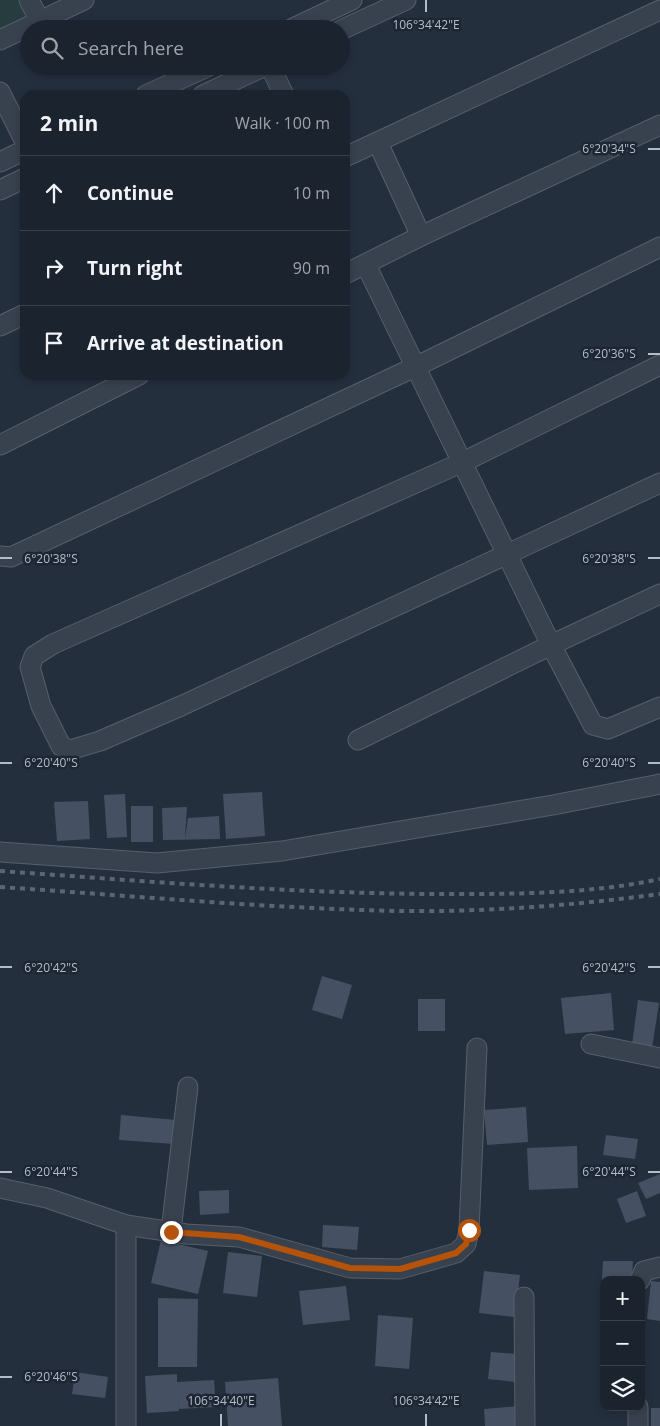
<!DOCTYPE html>
<html lang="en">
<head>
<meta charset="utf-8">
<style>
  :root { --surface:#1b232e; --page:#242b36; --text:#f1f3f6; --muted:#a0a4aa; --line:#39404a }
  body { margin:0; font-family:"Open Sans",sans-serif; background:var(--page); color:var(--text) }
  .controls { position:absolute; right:15px; bottom:15px; display:grid; overflow:hidden; border-radius:10px; box-shadow:0 2px 8px #0003 }
  .controls button { width:45px; height:45px; display:grid; place-items:center; padding:0; border:0; border-bottom:1px solid var(--line); background:var(--surface); color:var(--text); font:25px sans-serif }
  .stop { position:absolute; width:15px; height:15px; margin:-11px; border:4px solid #b45309; border-radius:50%; background:#fff }
  .stop.end { background:#b45309; border-color:#fff; box-shadow:0 1px 5px #0008 }
  .list { margin:0; padding:0; list-style:none }
  h2 { display:flex; justify-content:space-between; align-items:center; height:65px; margin:0; padding:0 20px; font-size:21px }
  h2 small { font-size:16px; font-weight:400; color:var(--muted) }
  .list li { display:grid; grid-template-columns:32px 1fr auto; gap:15px; align-items:center; box-sizing:border-box; height:75px; padding:0 20px; border-top:1px solid var(--line) }
  .list b { display:block; font-size:19px; white-space:nowrap }
  .list em { font-size:16px; font-style:normal; color:var(--muted) }
  .icon { flex:none; width:28px; height:28px; fill:none; stroke:currentColor; stroke-width:2; stroke-linecap:round; stroke-linejoin:round }
  .map { position:relative; flex:none; width:660px; height:1426px; overflow:hidden }
  .search { position:absolute; background:var(--surface); box-shadow:0 2px 8px #0003; left:20px; top:20px; width:330px; height:55px; display:flex; align-items:center; gap:12px; box-sizing:border-box; padding:0 18px; border-radius:28px; color:var(--muted); font-size:19px }
  .panel { position:absolute; background:var(--surface); box-shadow:0 2px 8px #0003; left:20px; top:90px; width:330px; height:290px; border-radius:15px }
  .map>svg:first-child { display:block }
  .green { fill:#263c3f }
  .building { fill:#455162 }
  .lines { fill:none; stroke-linecap:round; stroke-linejoin:round }
  .minor-casing { stroke:#565f6c; stroke-width:21 }
  .minor { stroke:#38414e; stroke-width:19 }
  .rail { stroke:#5a6575; stroke-width:4; stroke-dasharray:5 5; stroke-linecap:butt }
  .route { stroke:#b45309; stroke-width:6 }
  .ticks { fill:none; stroke:#b4bcc9; stroke-width:2 }
  .ticks-label { font-size:12px; text-anchor:middle; fill:#b4bcc9; stroke:#1d2633; stroke-width:5; stroke-linejoin:round; paint-order:stroke }
</style>
</head>
<body>
<div class="map">
<svg width="660" height="1426" viewBox="0 0 660 1426">
  <rect width="100%" height="100%" fill="#242f3e"/>
  <!-- green -->
  <path class="green" d="M 0,0 L 20,0 L 27,15 L 0,29 Z"/>
  <!-- building -->
  <g class="building">
    <path d="M 262,792 L 265,836 L 226,839 L 223,794 Z"/>
    <path d="M 125,794 L 127,837 L 107,838 L 104,795 Z"/>
    <path d="M 88,801 L 90,839 L 57,841 L 54,802 Z"/>
    <rect x="131" y="806" width="22" height="36"/>
    <path d="M 187,807 L 185,839 L 188,818 L 219,816 L 220,839 L 163,840 L 162,808 Z"/>
    <path d="M 322,976 L 352,985 L 342,1019 L 312,1010 Z"/>
    <path d="M 611,993 L 614,1030 L 565,1034 L 561,998 Z"/>
    <rect x="418" y="999" width="27" height="32"/>
    <path d="M 638,1000 L 659,1003 L 652,1048 L 632,1045 Z"/>
    <path d="M 526,1107 L 528,1142 L 487,1145 L 484,1110 Z"/>
    <path d="M 121,1115 L 176,1120 L 174,1144 L 119,1140 Z"/>
    <path d="M 606,1135 L 638,1139 L 635,1159 L 603,1155 Z"/>
    <path d="M 577,1146 L 578,1188 L 529,1190 L 527,1148 Z"/>
    <path d="M 660,1174 L 660,1193 L 646,1199 L 638,1183 Z"/>
    <path d="M 229,1190 L 229,1213 L 200,1215 L 199,1191 Z"/>
    <path d="M 637,1191 L 646,1216 L 626,1223 L 617,1199 Z"/>
    <path d="M 323,1225 L 359,1227 L 357,1250 L 322,1247 Z"/>
    <path d="M 161,1240 L 208,1251 L 198,1294 L 151,1283 Z"/>
    <path d="M 228,1252 L 262,1256 L 257,1297 L 223,1293 Z"/>
    <path d="M 603,1261 L 633,1261 L 632,1280 L 602,1280 Z"/>
    <path d="M 484,1271 L 520,1275 L 515,1317 L 479,1313 Z"/>
    <path d="M 651,1281 L 660,1282 L 660,1321 L 647,1319 Z"/>
    <path d="M 346,1286 L 350,1320 L 303,1325 L 299,1291 Z"/>
    <path d="M 158,1298 L 198,1299 L 197,1367 L 158,1367 Z"/>
    <path d="M 378,1315 L 413,1318 L 409,1369 L 375,1366 Z"/>
    <path d="M 491,1352 L 518,1354 L 516,1382 L 488,1379 Z"/>
    <path d="M 75,1372 L 108,1377 L 105,1398 L 72,1394 Z"/>
    <path d="M 177,1374 L 177,1382 L 214,1380 L 216,1407 L 179,1409 L 178,1400 L 179,1411 L 147,1413 L 145,1376 Z"/>
    <path d="M 278,1378 L 282,1426 L 228,1426 L 225,1382 Z"/>
    <path d="M 518,1406 L 520,1426 L 485,1426 L 484,1409 Z"/>
    <rect x="651" y="1408" width="9" height="18"/>
  </g>
  <g class="lines">
    <defs>
      <g id="minor">
        <path d="M 29,0 L 40,21"/>
        <path d="M 291,29 L 352,0"/>
        <path d="M 341,30 L 406,0"/>
        <path d="M 0,40 L 84,0"/>
        <path d="M 270,66 L 284,95"/>
        <path d="M 0,92 L 25,142"/>
        <path d="M 146,95 L 209,66"/>
        <path d="M 203,95 L 265,66"/>
        <path d="M 378,143 L 421,236"/>
        <path d="M 345,157 L 660,10"/>
        <path d="M 0,162 L 25,150"/>
        <path d="M 0,190 L 25,178"/>
        <path d="M 366,265 L 551,645 L 593,725 L 608,729 L 660,707"/>
        <path d="M 345,274 L 421,236 L 660,125"/>
        <path d="M 0,326 L 25,314"/>
        <path d="M 660,365 L 463,462 L 53,644 L 34,656 L 30,667 L 41,706 L 61,746 L 70,750 L 100,741 L 181,706 L 660,483"/>
        <path d="M 0,445 L 139,375"/>
        <path d="M 0,556 L 11,557 L 417,366 L 660,247"/>
        <path d="M 358,740 L 551,645 L 660,594"/>
        <path d="M 0,852 L 157,863 L 282,851 L 553,805 L 660,784"/>
        <path d="M 591,1044 L 660,1058"/>
        <path d="M 0,1188 L 47,1198 L 126,1225 L 186,1234 L 239,1237 L 350,1268 L 400,1269 L 456,1253 L 466,1244 L 469,1230 L 477,1048"/>
        <path d="M 126,1225 L 126,1426"/>
        <path d="M 171,1231 L 188,1087"/>
        <path d="M 640,1280 L 644,1271 L 660,1267"/>
        <path d="M 524,1297 L 525,1426"/>
        <path d="M 638,1426 L 638,1407"/>
      </g>
    </defs>
    <!-- minor casing -->
    <use href="#minor" class="minor-casing"/>
    <!-- minor -->
    <use href="#minor" class="minor"/>
    <!-- rail -->
    <g class="rail">
      <path d="M 0,871 C 143,881 287,893 430,894 C 506,894 585,895 660,879"/>
      <path d="M 0,887 C 121,895 241,906 362,910 C 461,914 562,907 660,894"/>
    </g>
  </g>
  <g class="lines">
    <!-- route -->
    <path class="route" d="M 171,1232 L 239,1237 L 350,1268 L 400,1269 L 456,1253 L 466,1244 L 469,1230"/>
  </g>
  <!-- ticks -->
  <path class="ticks" d="M 426,0 L 426,12M 648,149 L 660,149M 648,354 L 660,354M 0,558 L 12,558M 648,558 L 660,558M 0,763 L 12,763M 648,763 L 660,763M 0,967 L 12,967M 648,967 L 660,967M 0,1172 L 12,1172M 648,1172 L 660,1172M 0,1377 L 12,1377M 221,1414 L 221,1426M 426,1414 L 426,1426"/>
  <g class="ticks-label">
    <text x="426" y="29">106°34'42"E</text>
    <text x="609" y="153">6°20'34"S</text>
    <text x="609" y="358">6°20'36"S</text>
    <text x="51" y="563">6°20'38"S</text>
    <text x="609" y="563">6°20'38"S</text>
    <text x="51" y="767">6°20'40"S</text>
    <text x="609" y="767">6°20'40"S</text>
    <text x="51" y="972">6°20'42"S</text>
    <text x="609" y="972">6°20'42"S</text>
    <text x="51" y="1176">6°20'44"S</text>
    <text x="609" y="1176">6°20'44"S</text>
    <text x="51" y="1381">6°20'46"S</text>
    <text x="221" y="1405">106°34'40"E</text>
    <text x="426" y="1405">106°34'42"E</text>
  </g>
</svg>
<div class="controls">
<button>+</button>
<button>−</button>
<button><svg class="icon" aria-label="layers" viewBox="0 0 24 24"><path d="M12 4l9 5-9 5-9-5zM3 14l9 5 9-5"/></svg></button>
</div>
<div class="stop" style="left:469px;top:1230px"></div>
<div class="stop end" style="left:171px;top:1232px"></div>
<div class="search"><svg class="icon" aria-label="search" viewBox="0 0 24 24"><circle cx="10" cy="10" r="6"/><path d="M15 15l6 6"/></svg>Search here</div>
<section class="panel">
<h2>2 min<small>Walk · 100 m</small></h2>
<ul class="list">
<li><svg class="icon" aria-label="ahead" viewBox="0 0 24 24"><path d="M12 20V5M6 11l6-6 6 6"/></svg><div><b>Continue</b></div><em>10 m</em></li>
<li><svg class="icon" aria-label="right" viewBox="0 0 24 24"><path d="M7 20v-9h11M14 6l5 5-5 5"/></svg><div><b>Turn right</b></div><em>90 m</em></li>
<li><svg class="icon" aria-label="arrive" viewBox="0 0 24 24"><path d="M6 21V4h12l-3 4 3 4H6"/></svg><div><b>Arrive at destination</b></div></li>
</ul>
</section>
</div>
</body>
</html>
